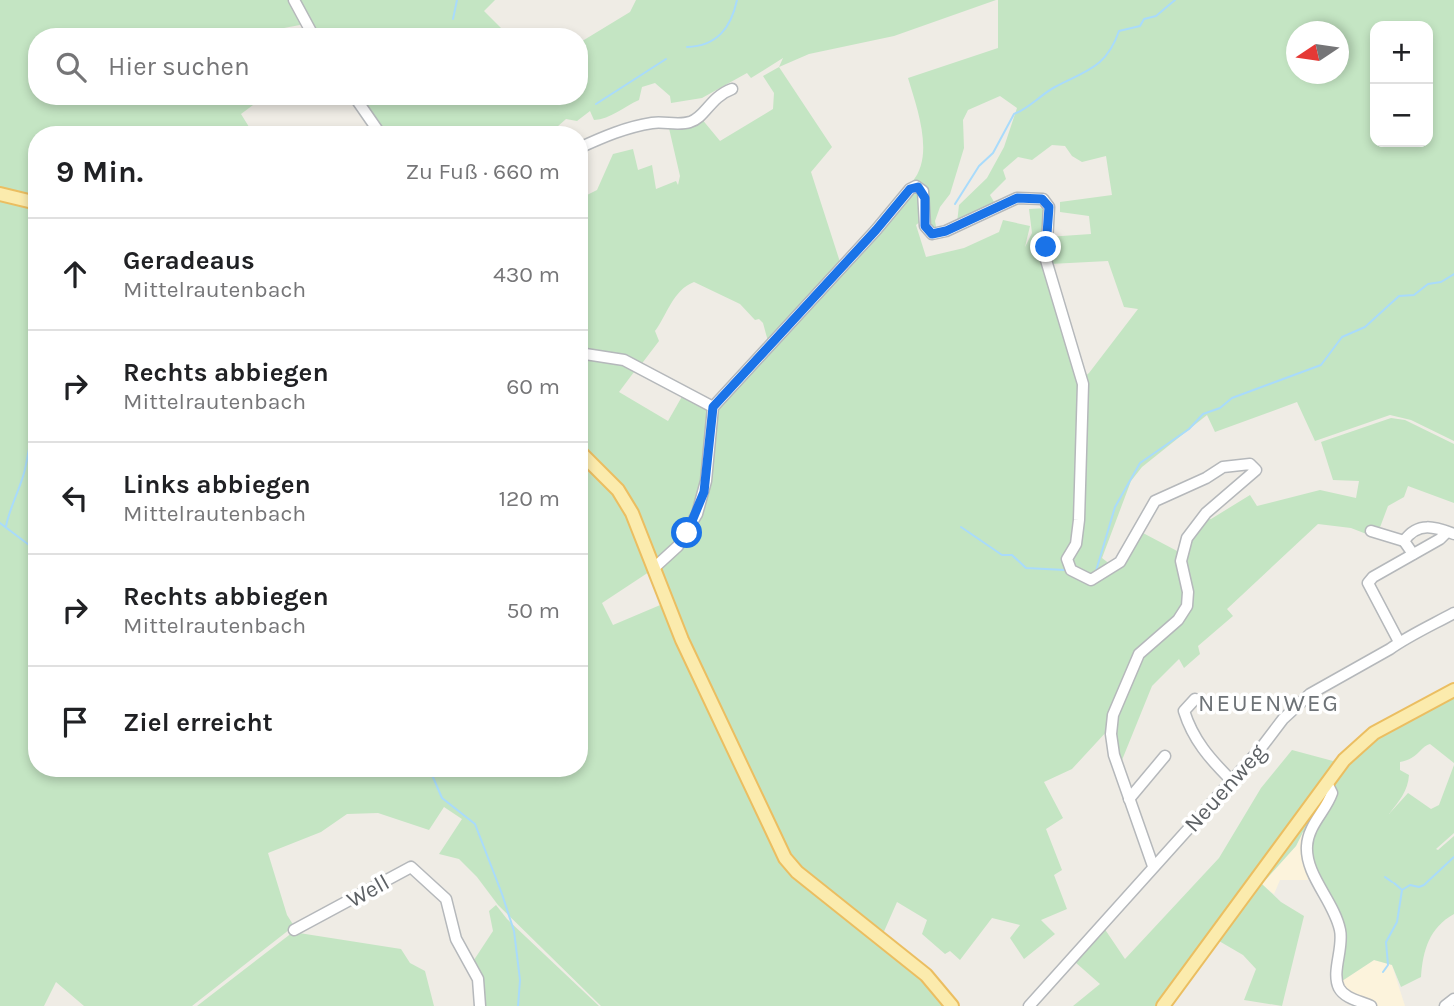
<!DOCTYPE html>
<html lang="de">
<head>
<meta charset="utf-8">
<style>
  :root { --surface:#fff; --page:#f2f2f2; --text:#202124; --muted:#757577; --line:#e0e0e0 }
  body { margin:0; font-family:Karla,sans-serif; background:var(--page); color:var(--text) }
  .controls { position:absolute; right:21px; top:21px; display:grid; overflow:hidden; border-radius:14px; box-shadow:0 4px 10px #0003 }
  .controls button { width:63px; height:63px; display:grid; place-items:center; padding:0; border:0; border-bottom:2px solid var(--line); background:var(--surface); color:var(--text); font:35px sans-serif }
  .compass { position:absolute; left:1286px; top:21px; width:63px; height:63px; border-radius:50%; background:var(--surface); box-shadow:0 4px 10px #0003; rotate:257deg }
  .stop { position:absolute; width:21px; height:21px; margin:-16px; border:5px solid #1a73e8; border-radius:50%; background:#fff }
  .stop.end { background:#1a73e8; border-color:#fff; box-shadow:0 2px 7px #0008 }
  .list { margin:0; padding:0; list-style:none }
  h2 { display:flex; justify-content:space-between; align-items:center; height:91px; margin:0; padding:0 28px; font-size:30px }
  h2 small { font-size:23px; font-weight:400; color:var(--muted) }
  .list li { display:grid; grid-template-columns:46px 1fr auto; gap:21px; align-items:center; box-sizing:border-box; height:112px; padding:0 28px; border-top:2px solid var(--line) }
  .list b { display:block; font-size:26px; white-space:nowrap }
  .list p { margin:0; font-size:23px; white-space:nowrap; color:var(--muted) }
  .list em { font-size:23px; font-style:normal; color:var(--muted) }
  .icon { flex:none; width:38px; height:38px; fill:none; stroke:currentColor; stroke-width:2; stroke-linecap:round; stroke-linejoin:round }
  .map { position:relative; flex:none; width:1454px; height:1006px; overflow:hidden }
  .search { position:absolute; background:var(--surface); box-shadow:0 4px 10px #0003; left:28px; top:28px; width:560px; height:77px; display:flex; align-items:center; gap:18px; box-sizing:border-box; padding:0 24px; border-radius:28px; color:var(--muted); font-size:26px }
  .panel { position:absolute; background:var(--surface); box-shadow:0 4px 10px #0003; left:28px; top:126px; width:560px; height:651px; border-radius:28px }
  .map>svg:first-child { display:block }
  .commercial { fill:#fcf3dc }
  .green { fill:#c4e5c3; fill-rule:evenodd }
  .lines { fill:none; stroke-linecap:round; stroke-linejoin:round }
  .stream { stroke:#a9dbfb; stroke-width:2 }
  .minor-casing { stroke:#b5b8bb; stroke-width:13 }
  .major-casing { stroke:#ebbe61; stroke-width:16 }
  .minor { stroke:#fff; stroke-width:10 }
  .major { stroke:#fbebad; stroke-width:12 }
  .route { stroke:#1a73e8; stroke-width:9 }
  .labels { text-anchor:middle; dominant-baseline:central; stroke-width:7; stroke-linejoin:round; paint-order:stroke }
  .street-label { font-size:23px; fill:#5d6165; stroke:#fff }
  .neighbourhood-label { font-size:24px; letter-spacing:2px; fill:#6e7377; stroke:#fff }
</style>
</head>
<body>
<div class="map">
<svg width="1454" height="1006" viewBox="0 0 1454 1006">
  <rect width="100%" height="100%" fill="#efece5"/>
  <!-- commercial -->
  <g class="commercial">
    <path d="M 1308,831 L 1302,847 L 1308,870 L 1308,880 L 1280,880 L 1274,894 L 1261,884 L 1296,846 L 1303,832 Z"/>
    <path d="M 1374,960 L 1392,965 L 1405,1006 L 1376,1006 L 1344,989 L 1342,981 Z"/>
  </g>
  <!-- green -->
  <g class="green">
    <path d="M 0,0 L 495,0 L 484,11 L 510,37 L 312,37 L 305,24 L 258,33 L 256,37 L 37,37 L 37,96 L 265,96 L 241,114 L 254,135 L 37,135 L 37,768 L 579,768 L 579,455 L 617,492 L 652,570 L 602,603 L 613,625 L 665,603 L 660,570 L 699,514 L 716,410 L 910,192 L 920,190 L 921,221 L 916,225 L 926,257 L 964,248 L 999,232 L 1003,220 L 1030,226 L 1025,247 L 1032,233 L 1029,209 L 1047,208 L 1045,260 L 1085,376 L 1089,373 L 1138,309 L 1124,307 L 1108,261 L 1050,264 L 1047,237 L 1091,234 L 1089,216 L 1060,212 L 1060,202 L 1112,195 L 1106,156 L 1082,162 L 1072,156 L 1065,146 L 1052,145 L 1032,160 L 1018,157 L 1003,170 L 1006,179 L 990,195 L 997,207 L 957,223 L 959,205 L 987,178 L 1004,147 L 1017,108 L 1000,96 L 968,110 L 963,120 L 964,148 L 950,194 L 940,207 L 935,221 L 937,232 L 929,229 L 918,183 L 912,182 C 935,156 917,108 908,78 L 998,48 L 998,0 L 1454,0 L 1454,441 L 1411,420 L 1390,415 L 1315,441 L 1297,402 L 1215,432 L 1207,415 L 1142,467 L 1131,481 L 1102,558 L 1115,568 L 1143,533 L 1179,552 L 1185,590 L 1182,612 L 1144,645 L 1108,730 L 1072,769 L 1044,782 L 1063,818 L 1046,829 L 1062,870 L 1054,875 L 1067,909 L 1041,920 L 1055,934 L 1024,959 L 1010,938 L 1020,925 L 992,918 L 960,960 L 950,951 L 945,954 L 922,934 L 927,920 L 897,902 L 882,936 L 948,1006 L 601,1006 L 498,905 L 477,877 L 459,859 L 439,854 L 462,819 L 444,807 L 429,830 L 378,813 L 347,814 L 321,832 L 268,853 L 287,915 L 294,926 L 192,1006 L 84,1006 L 56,982 L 44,1006 L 0,1006 ZM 1375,26 L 1428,26 L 1428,142 L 1375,142 ZM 1296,32 L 1338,32 L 1338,74 L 1296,74 Z"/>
    <path d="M 636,0 L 996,0 L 894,36 L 809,54 L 779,67 L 832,147 L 811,172 L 840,262 L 769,345 L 763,323 L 759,319 L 755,320 L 740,304 L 694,282 C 673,290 667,315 655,331 L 659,341 L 640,366 L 579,352 L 579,199 L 597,190 L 613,154 L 633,149 L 638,170 L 652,165 L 656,189 L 676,181 L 678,185 L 680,176 L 668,124 L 701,118 L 720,141 L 773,109 L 774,93 L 763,76 L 779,67 L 783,58 L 751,78 L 747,73 L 702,98 L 671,103 L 670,96 L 655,83 L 642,87 L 639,100 C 623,107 611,119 594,120 L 590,111 L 577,121 L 566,119 L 548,135 L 378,135 L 352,96 L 579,96 L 579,43 L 630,12 Z"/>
    <path d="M 579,355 L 599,356 L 637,368 L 619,392 L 668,421 L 684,393 L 709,409 L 704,481 L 685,532 L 656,563 L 638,517 L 579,446 Z"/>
    <path d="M 1391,418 L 1405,420 L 1454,444 L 1454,503 L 1408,486 L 1404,497 L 1388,506 L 1379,530 L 1369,535 L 1351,528 L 1318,524 L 1227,609 L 1233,616 L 1198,646 L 1200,654 L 1184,668 L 1179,659 L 1152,686 L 1122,760 L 1117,760 L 1113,725 L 1138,660 L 1183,616 L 1185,552 L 1202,520 L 1211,519 L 1250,495 L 1257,506 L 1320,490 L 1356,498 L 1359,481 L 1333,480 L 1321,442 Z"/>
    <path d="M 1454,684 L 1454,687 L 1370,733 L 1160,1006 L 1073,1006 L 1100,984 L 1075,962 L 1104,928 L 1125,959 L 1219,858 L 1261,788 L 1292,750 L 1333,761 L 1365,734 Z"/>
    <path d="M 1454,694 L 1454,763 L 1430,744 C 1418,748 1420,758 1400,762 L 1400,770 L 1409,775 C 1408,791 1399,801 1389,814 L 1408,793 L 1431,809 L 1439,805 L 1454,765 L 1454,833 L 1436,849 L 1438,850 L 1454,836 L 1454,914 C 1429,928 1423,950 1421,977 L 1401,987 L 1392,965 L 1374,960 L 1342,981 L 1342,931 L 1311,856 L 1311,835 L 1337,795 L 1334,780 L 1366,743 Z"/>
    <path d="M 1328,792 L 1308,831 L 1303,832 L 1296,846 L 1262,884 L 1281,902 L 1304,916 L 1282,1006 L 1244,1000 L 1256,969 L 1243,955 L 1219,941 L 1169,1006 Z"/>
    <path d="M 496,905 L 507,919 L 599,1006 L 481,1006 L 472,963 L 493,931 L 489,911 Z"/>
    <path d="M 297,929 L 299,933 L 401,949 L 410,963 L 425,971 L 434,1006 L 197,1006 Z"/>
  </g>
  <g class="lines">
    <!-- stream -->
    <g class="stream">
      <path d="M 453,19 L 457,0"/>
      <path d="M 687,47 C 717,46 731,28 737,0"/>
      <path d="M 596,104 L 666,59"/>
      <path d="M 955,204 L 979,166 L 993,153 L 1014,114 C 1030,108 1040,95 1055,87 C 1084,71 1106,69 1119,31 L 1140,26 L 1144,19 L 1156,16 L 1175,0"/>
      <path d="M 0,523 L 37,551"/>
      <path d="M 6,526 C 10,507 19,491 24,473 C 29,455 28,441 37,424"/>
      <path d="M 961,527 L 1002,555 L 1012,555 L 1026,568 L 1065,570"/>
      <path d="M 1096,571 L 1115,507 L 1140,463 L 1189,429 L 1203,414 L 1220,408 L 1232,398 L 1321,365 L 1342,337 L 1365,327 L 1399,296 L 1414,295 L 1428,284 L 1441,282 L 1454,274"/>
      <path d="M 429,768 L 442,798 L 475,824 L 502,894 L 514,931 L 520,980 L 518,1006"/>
      <path d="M 1385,877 L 1392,882"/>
      <path d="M 1394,883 L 1401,889"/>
      <path d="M 1383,972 L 1388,965 L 1386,942 L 1397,922 L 1402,890 L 1410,885 L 1419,887 L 1424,885 L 1454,857"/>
    </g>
    <defs>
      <g id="minor">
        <path d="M 294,0 L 314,37"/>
        <path d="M 354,96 L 381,135"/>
        <path d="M 579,148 C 603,137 626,127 652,123 C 664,121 678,126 690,122 C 705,118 710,97 732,89"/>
        <path d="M 579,353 L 624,360 L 713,407"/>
        <path d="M 1371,531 L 1404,541"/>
        <path d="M 1413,554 L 1404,541 C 1418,521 1435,527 1454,534"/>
        <path d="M 654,568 L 678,546 L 697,514 L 706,481 L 713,407 L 876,230 L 910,189 L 916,186 L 923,191 L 925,226 L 932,234 L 946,231 L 1017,198 L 1043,199 L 1049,207 L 1046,260 L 1083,384 L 1079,520 L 1076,544 L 1067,559 L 1071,570 L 1091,580 L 1120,562 L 1155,501 L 1206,478 L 1223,467 L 1250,464 L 1256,470 L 1206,513 L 1187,538 L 1181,561 L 1188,592 L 1187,606 L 1178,620 L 1139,654 L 1113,715 L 1111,734 L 1114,755 L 1153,866"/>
        <path d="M 1398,640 L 1368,583 L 1373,577 L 1440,539 L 1447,532"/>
        <path d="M 1195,699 L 1184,711 C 1193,740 1210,759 1231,780"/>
        <path d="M 1327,783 L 1332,793 C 1326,811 1308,825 1307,846 C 1305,875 1334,901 1340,930 C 1344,948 1331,972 1339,988 C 1345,999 1361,1001 1371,1006"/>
        <path d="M 1129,799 L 1165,756"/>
        <path d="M 294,930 L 411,867 L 446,899 L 456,939 L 478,979 L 480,1006"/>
        <path d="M 1029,1006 L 1261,748 L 1283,719 L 1310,694 L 1390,649 C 1408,636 1432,625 1454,613"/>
        <path d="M 1445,1006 L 1454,999"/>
      </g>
      <g id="major">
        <path d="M 0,194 L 37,203"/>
        <path d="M 579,451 L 618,490 L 632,513 L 682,640 L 785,858 L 797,872 L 926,975 L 952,1006"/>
        <path d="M 1163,1006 L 1344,760 L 1374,733 L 1454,690"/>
      </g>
    </defs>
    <!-- minor casing -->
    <use href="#minor" class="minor-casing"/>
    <!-- major casing -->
    <use href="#major" class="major-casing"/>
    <!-- minor -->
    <use href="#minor" class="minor"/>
    <!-- major -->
    <use href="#major" class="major"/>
  </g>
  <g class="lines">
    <!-- route -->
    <path class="route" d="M 687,533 L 704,492 L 713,407 L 876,230 L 910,189 L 918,187 L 925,198 L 925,226 L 932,234 L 946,231 L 1017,198 L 1042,199 L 1049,207 L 1046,247"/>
  </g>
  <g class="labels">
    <!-- street labels -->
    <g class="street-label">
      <text transform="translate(1225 788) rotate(-48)">Neuenweg</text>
      <text transform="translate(368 891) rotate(-29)">Well</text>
    </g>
    <!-- neighbourhood labels -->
    <g class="neighbourhood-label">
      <text x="1269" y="703">NEUENWEG</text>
    </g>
  </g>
</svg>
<div class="controls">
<button>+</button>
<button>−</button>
</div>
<svg class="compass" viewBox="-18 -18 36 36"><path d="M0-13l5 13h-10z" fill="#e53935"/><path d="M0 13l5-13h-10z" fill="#757577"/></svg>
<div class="stop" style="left:687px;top:533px"></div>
<div class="stop end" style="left:1046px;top:247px"></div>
<div class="search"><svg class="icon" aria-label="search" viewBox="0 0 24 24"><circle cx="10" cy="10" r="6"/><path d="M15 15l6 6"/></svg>Hier suchen</div>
<section class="panel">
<h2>9 Min.<small>Zu Fuß · 660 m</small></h2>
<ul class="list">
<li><svg class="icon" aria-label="ahead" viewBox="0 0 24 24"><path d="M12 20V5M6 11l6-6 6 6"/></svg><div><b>Geradeaus</b><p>Mittelrautenbach</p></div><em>430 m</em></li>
<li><svg class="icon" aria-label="right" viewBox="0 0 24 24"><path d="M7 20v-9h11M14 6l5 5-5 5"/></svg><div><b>Rechts abbiegen</b><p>Mittelrautenbach</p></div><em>60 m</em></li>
<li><svg class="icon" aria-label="left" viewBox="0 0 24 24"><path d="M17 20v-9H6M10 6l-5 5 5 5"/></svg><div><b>Links abbiegen</b><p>Mittelrautenbach</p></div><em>120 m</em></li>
<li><svg class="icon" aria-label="right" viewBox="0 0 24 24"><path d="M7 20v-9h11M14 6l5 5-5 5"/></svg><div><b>Rechts abbiegen</b><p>Mittelrautenbach</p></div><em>50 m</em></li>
<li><svg class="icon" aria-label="arrive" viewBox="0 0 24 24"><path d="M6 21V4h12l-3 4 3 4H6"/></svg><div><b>Ziel erreicht</b></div></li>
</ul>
</section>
</div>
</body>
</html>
